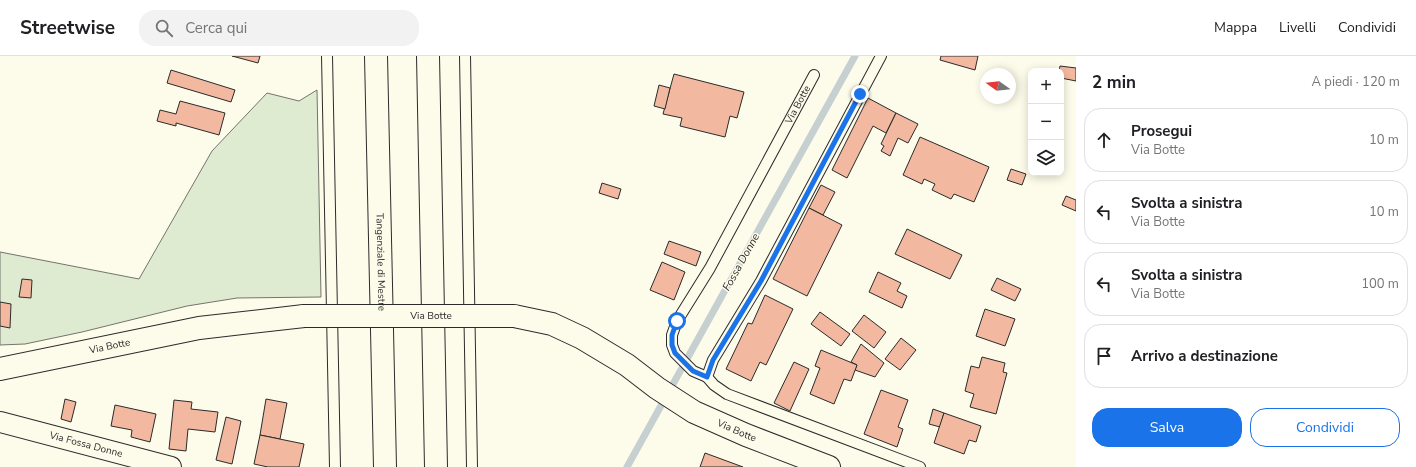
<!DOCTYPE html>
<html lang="it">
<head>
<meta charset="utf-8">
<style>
  :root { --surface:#fff; --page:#f2f2f2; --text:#202124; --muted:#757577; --line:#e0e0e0; --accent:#1a73e8 }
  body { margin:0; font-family:"Nunito Sans",sans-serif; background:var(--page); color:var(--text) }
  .controls { position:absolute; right:12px; top:12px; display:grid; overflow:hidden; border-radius:8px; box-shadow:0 2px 10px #0003 }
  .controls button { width:36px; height:36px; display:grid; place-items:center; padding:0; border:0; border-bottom:1px solid var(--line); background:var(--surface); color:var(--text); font:20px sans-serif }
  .compass { position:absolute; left:980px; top:12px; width:36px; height:36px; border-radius:50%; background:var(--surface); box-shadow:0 2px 10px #0003; rotate:285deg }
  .stop { position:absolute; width:12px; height:12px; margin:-9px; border:3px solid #1a73e8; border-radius:50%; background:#fff }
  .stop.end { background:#1a73e8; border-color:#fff; box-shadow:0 1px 4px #0008 }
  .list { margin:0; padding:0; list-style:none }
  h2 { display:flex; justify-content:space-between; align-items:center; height:52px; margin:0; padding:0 16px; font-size:17px }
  h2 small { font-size:13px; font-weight:400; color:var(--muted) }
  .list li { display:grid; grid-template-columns:26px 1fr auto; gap:12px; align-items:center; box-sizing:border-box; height:64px; margin:0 8px 8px; padding:0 8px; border:1px solid var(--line); border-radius:16px }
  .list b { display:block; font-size:15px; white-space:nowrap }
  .list p { margin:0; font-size:13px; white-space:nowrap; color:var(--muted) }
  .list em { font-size:13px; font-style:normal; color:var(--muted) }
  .actions { display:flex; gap:8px; padding:12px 16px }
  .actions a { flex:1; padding:9px 0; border:1px solid var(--accent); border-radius:16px; text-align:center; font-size:14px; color:var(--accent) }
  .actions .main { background:var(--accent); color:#fff }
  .icon { flex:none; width:22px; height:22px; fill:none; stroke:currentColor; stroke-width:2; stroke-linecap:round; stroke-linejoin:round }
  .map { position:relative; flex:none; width:1076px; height:411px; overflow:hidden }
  header { display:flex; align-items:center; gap:24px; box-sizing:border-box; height:56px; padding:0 20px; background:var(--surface); border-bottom:1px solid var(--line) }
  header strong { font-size:19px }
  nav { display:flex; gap:22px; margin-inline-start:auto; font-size:14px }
  .search { width:280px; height:36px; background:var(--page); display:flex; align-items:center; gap:10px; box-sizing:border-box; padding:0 14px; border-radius:16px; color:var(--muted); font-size:15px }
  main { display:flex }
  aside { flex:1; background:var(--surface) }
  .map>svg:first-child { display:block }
  .green { fill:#deebd1; stroke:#74746e }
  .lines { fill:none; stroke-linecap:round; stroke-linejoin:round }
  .stream { stroke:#c7d0d0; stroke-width:7 }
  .building { fill:#f2b8a0; stroke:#2b2b2b }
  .service-casing { stroke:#2b2b2b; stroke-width:12 }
  .minor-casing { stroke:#2b2b2b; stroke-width:22 }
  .tertiary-casing { stroke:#2b2b2b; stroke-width:24 }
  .motorway-casing { stroke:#2b2b2b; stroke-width:24 }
  .service { stroke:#fdfbea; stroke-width:10 }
  .minor { stroke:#fdfbea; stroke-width:20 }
  .tertiary { stroke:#fdfbea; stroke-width:22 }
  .motorway { stroke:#fdfbea; stroke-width:22 }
  .tertiary-bridge-casing { stroke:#2b2b2b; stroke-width:24; stroke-linecap:butt }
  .tertiary-bridge { stroke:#fdfbea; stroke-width:22 }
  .route { stroke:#1a73e8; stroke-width:5 }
  .labels { text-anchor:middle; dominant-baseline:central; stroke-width:3; stroke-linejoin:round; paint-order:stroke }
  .street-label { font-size:10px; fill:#2b2b2b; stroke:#fdfbea }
  .water-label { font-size:11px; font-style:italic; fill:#2b2b2b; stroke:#fdfbea }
</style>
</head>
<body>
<header>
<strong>Streetwise</strong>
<div class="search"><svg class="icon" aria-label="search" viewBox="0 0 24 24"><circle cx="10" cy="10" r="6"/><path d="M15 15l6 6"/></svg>Cerca qui</div>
<nav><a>Mappa</a><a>Livelli</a><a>Condividi</a></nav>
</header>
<main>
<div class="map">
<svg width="1076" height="411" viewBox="0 0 1076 411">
  <rect width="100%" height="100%" fill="#fdfbea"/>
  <!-- green -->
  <path class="green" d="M 317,34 L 321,241 L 237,242 L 187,250 L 82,276 L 25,288 L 0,289 L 0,196 L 139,223 L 212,95 L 267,37 L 299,45 Z"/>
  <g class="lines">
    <!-- stream -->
    <path class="stream" d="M 627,411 L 855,0"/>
  </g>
  <!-- building -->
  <g class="building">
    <path d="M 232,0 L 260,0 L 258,7 Z"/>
    <path d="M 941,0 L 978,0 L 975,14 L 940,4 Z"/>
    <path d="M 1060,10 L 1076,12 L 1076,25 L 1061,22 L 1061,15 L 1059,15 Z"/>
    <path d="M 171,14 L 235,34 L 231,46 L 167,27 Z"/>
    <path d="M 674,18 L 744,36 L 737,62 L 730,60 L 725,81 L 680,70 L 682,62 L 663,58 Z"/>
    <path d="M 659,29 L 670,32 L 665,53 L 654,50 Z"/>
    <path d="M 868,42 L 896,57 L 886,77 L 873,70 L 847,122 L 832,114 Z"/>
    <path d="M 180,45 L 225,57 L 219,79 L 176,67 L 176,70 L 157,65 L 160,54 L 176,58 Z"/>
    <path d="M 896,57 L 918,68 L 908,87 L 898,82 L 890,100 L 881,95 L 884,90 L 881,88 Z"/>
    <path d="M 920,81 L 989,111 L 974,146 L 954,138 L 951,143 L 932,134 L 935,128 L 924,123 L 922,128 L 903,119 Z"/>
    <path d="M 1011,113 L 1026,118 L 1022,129 L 1007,124 Z"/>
    <path d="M 602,127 L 621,133 L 618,143 L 599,137 Z"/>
    <path d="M 821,129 L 835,136 L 823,159 L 809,152 Z"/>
    <path d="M 1066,140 L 1076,144 L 1076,155 L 1062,149 Z"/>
    <path d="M 809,152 L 842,169 L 807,240 L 773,223 Z"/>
    <path d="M 907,173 L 962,199 L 950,223 L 895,198 Z"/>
    <path d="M 669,185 L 701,196 L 696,210 L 664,198 Z"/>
    <path d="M 662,206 L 685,216 L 674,244 L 650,234 Z"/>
    <path d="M 878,216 L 901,227 L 897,235 L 907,240 L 902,252 L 869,236 Z"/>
    <path d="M 997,222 L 1021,233 L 1015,245 L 991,234 Z"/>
    <path d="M 22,223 L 32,224 L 31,242 L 19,241 Z"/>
    <path d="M 765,239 L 793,253 L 766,309 L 760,306 L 751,325 L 726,313 L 748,267 L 752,268 Z"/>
    <path d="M 0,246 L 11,248 L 10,272 L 0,270 Z"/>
    <path d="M 985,253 L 1015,263 L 1005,290 L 976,280 Z"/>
    <path d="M 820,256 L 850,278 L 841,290 L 811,268 Z"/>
    <path d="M 864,259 L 886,276 L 874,292 L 852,275 Z"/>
    <path d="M 901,282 L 916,294 L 900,314 L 885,303 Z"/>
    <path d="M 861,288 L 884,307 L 875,321 L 855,314 L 857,309 L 851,306 Z"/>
    <path d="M 821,294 L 857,309 L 851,325 L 844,323 L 834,348 L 810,338 L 820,312 L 815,310 Z"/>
    <path d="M 982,301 L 1005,307 L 1003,316 L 1007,317 L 996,358 L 970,351 L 974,338 L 965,335 L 971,310 L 979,312 Z"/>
    <path d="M 794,306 L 809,313 L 790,355 L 774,347 Z"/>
    <path d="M 881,334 L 908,344 L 898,371 L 903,373 L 897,391 L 864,378 Z"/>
    <path d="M 65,343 L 76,346 L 71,366 L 61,363 Z"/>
    <path d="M 266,343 L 287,347 L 280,383 L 260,379 Z"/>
    <path d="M 174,344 L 192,346 L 191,353 L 218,356 L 215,376 L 188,373 L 186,395 L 169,393 Z"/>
    <path d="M 115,349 L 156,358 L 150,386 L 131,381 L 132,374 L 111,370 Z"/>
    <path d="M 933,353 L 944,357 L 940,371 L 929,368 Z"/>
    <path d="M 944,357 L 981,370 L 976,386 L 969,384 L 964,398 L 934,387 Z"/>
    <path d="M 226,361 L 241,365 L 232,408 L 216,404 Z"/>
    <path d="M 260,379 L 304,388 L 299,411 L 268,411 L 254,408 Z"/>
    <path d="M 705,397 L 743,411 L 700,411 Z"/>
  </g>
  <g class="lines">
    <defs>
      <g id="service">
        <path d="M 327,0 L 335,411"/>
        <path d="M 465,0 L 472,411"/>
        <path d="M 881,0 L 761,225 L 713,304 L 707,321 L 714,329 L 727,338 L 920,411"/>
        <path id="s1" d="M 707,321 L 693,315 L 675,297 L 672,289 L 672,279 L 677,265 L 710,212 L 814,19"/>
      </g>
      <g id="minor">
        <path id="s2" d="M 0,366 L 171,411"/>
      </g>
      <g id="tertiary">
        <path id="s3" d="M 514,260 L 552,268 L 582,282 L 627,309 L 657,332 L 694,356 L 746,379 L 829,411"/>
        <path id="s4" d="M 0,313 L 199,272 L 304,260"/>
      </g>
      <g id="motorway">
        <path id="s5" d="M 376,0 L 385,411"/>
        <path d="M 428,0 L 436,411"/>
      </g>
    </defs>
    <!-- service casing -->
    <use href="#service" class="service-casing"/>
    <!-- minor casing -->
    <use href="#minor" class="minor-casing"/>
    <!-- tertiary casing -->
    <use href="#tertiary" class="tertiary-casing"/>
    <!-- motorway casing -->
    <use href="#motorway" class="motorway-casing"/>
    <!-- service -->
    <use href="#service" class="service"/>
    <!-- minor -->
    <use href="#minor" class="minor"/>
    <!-- tertiary -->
    <use href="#tertiary" class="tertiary"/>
    <!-- motorway -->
    <use href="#motorway" class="motorway"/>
    <defs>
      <g id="tertiary-bridge">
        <path id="s6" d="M 304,260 L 514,260"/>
      </g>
    </defs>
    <!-- tertiary-bridge casing -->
    <use href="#tertiary-bridge" class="tertiary-bridge-casing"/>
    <!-- tertiary-bridge -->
    <use href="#tertiary-bridge" class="tertiary-bridge"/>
  </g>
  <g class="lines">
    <!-- route -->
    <path class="route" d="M 677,265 L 672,279 L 672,289 L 675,297 L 693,315 L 707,321 L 713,304 L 761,225 L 860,38"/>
  </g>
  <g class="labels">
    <!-- street labels -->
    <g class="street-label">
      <text stroke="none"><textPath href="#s1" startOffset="322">Via Botte</textPath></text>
      <text stroke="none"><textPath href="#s5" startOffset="206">Tangenziale di Mestre</textPath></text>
      <text stroke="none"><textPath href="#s6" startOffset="127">Via Botte</textPath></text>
      <text stroke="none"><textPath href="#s4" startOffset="112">Via Botte</textPath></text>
      <text stroke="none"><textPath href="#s3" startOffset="253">Via Botte</textPath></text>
      <text stroke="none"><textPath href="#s2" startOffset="89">Via Fossa Donne</textPath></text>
    </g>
    <!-- water labels -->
    <g class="water-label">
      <text transform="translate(741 206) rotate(-61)">Fossa Donne</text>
    </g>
  </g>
</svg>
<div class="controls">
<button>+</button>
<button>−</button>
<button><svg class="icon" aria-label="layers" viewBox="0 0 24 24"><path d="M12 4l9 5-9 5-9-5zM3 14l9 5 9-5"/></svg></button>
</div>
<svg class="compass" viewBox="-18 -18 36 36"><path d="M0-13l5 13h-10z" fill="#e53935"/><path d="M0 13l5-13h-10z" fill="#757577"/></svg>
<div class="stop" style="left:677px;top:265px"></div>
<div class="stop end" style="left:860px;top:38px"></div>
</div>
<aside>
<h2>2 min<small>A piedi · 120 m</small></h2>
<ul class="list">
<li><svg class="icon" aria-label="ahead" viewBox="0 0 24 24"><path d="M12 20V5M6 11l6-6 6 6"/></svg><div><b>Prosegui</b><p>Via Botte</p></div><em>10 m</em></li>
<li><svg class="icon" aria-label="left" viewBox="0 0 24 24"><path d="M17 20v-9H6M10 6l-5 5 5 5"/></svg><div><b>Svolta a sinistra</b><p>Via Botte</p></div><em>10 m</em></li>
<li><svg class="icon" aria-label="left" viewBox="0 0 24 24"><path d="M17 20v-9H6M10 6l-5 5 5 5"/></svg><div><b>Svolta a sinistra</b><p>Via Botte</p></div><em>100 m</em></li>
<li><svg class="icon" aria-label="arrive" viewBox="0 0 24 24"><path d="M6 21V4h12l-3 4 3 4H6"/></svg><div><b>Arrivo a destinazione</b></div></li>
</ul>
<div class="actions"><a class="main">Salva</a><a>Condividi</a></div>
</aside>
</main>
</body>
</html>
